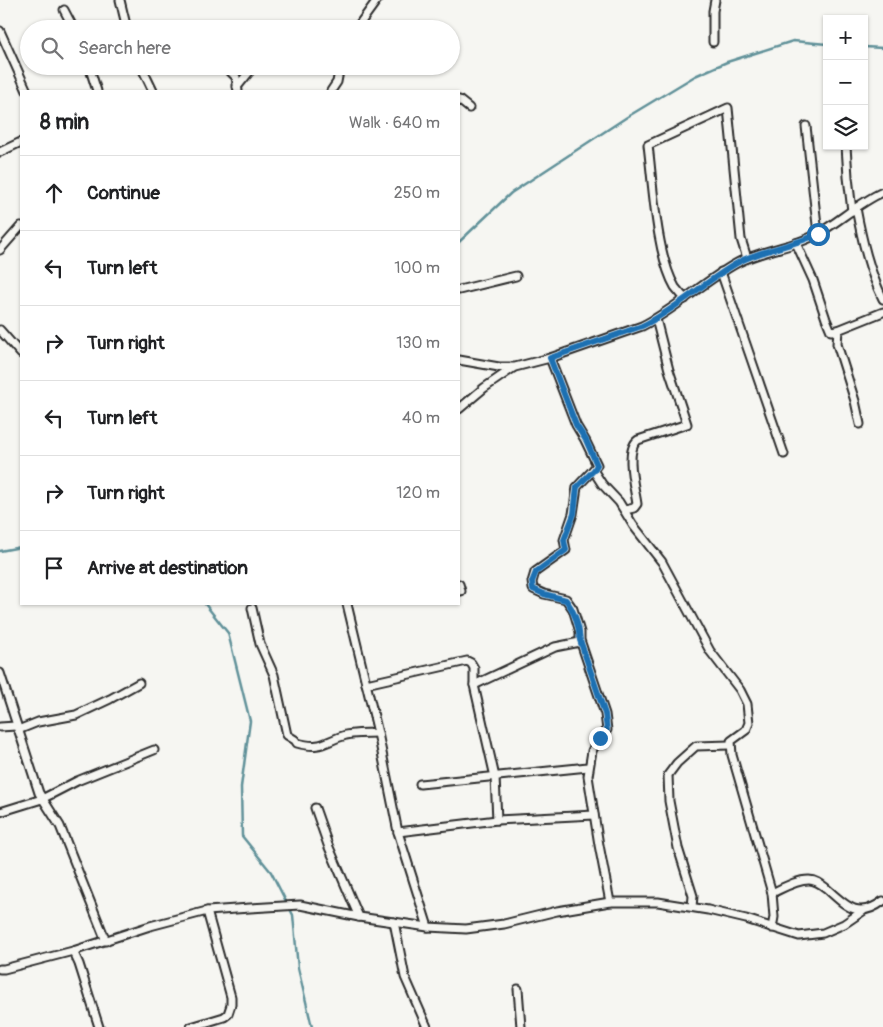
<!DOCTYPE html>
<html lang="en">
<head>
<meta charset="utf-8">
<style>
  :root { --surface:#fff; --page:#f6f6f6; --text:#202124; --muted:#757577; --line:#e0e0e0 }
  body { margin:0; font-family:Pangolin,sans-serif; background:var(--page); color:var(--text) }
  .controls { position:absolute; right:15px; top:15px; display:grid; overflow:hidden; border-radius:0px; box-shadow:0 1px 4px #0004 }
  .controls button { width:45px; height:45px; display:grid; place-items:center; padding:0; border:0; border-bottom:1px solid var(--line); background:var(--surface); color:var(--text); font:25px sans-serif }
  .stop { position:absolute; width:15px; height:15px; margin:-11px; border:4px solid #1f6fb2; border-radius:50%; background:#fff }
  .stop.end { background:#1f6fb2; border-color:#fff; box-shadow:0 1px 5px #0008 }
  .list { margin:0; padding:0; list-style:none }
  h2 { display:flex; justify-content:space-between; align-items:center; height:65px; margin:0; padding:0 20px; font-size:21px }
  h2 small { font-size:16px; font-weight:400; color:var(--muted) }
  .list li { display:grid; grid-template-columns:32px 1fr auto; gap:15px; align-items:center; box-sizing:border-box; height:75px; padding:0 20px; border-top:1px solid var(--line) }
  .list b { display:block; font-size:19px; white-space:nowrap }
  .list em { font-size:16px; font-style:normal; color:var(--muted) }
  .icon { flex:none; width:28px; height:28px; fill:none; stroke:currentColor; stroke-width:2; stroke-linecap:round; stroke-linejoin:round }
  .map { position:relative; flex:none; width:883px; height:1027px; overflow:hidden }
  .search { position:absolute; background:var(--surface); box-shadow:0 1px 4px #0004; left:20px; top:20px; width:440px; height:55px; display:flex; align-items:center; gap:12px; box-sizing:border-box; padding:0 18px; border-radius:28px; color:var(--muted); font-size:19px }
  .panel { position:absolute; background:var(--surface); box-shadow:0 1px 4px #0004; left:20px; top:90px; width:440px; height:515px; border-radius:0px }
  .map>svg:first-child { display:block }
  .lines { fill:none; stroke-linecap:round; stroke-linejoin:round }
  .stream { stroke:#619199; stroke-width:2.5 }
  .minor-casing { stroke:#2b2b2b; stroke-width:11 }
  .minor { stroke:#f6f6f2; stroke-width:7 }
  .route { stroke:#1f6fb2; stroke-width:6 }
</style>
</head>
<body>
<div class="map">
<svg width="883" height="1027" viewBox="0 0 883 1027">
  <rect width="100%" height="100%" fill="#f6f6f2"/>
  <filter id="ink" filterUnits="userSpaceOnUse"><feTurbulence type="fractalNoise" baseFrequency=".02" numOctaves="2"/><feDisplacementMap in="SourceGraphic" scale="10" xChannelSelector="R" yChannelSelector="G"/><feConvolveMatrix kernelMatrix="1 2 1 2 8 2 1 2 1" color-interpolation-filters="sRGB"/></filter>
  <g filter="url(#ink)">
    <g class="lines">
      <!-- stream -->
      <g class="stream">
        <path d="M 864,47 L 883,48"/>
        <path d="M 459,242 L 511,193 L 627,117 L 695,76 L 727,62 L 793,41 L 827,44"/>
        <path d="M 0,551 L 21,547"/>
        <path d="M 205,604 L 228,633 L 250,721 L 241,787 L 242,836 L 271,872 L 293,915 L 298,968 L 312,1027"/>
      </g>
      <defs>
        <g id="minor">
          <path d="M 120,0 L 127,29"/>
          <path d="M 64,10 L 74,29"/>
          <path d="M 281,29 L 282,26 L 287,29"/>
          <path d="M 356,29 L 377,0"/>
          <path d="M 0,31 L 27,91"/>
          <path d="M 713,42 L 713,11 L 715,0"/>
          <path d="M 89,66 L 97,91"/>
          <path d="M 141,66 L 153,91"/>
          <path d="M 225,66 L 236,77 L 238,91"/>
          <path d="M 237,87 L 254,66"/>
          <path d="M 331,91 L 337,82 L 340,66"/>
          <path d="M 459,100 L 469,108"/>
          <path d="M 806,126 L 818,234"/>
          <path d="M 846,146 L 848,177 L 852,211"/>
          <path d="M 0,152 L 21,142"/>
          <path d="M 856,208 C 862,240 869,271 883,299"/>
          <path d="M 796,243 L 813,280 L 826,319 L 831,331 L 838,330 L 883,312"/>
          <path d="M 0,250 L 21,226"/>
          <path d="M 721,272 L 784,454"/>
          <path d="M 459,290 L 516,276"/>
          <path d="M 685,299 C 682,295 678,291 675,287 C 656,254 653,184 648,145 L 728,108 L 741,239 L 747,258"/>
          <path d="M 0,330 L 21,354"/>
          <path d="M 838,330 L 837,344 L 855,401 L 860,424"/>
          <path d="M 550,358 L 576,425 L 585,440 L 597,465 L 593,470 L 602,484 L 619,502 L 633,525 L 662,562 L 710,651 L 740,690 L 747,704 L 749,723 L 746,730 L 731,741 L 732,755 L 772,893 L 774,917 L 772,928"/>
          <path d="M 459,360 L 499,367 L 515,367 L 550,358 L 642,326 C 676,309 704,281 737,263 C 763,249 794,248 819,233 C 841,220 860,202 883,192"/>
          <path d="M 459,409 L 484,388 L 513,368"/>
          <path d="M 593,470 L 577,487 L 573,514 L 564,540 L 566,550 L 535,572 L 532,582 L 533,589 L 544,594 L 566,599 L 573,609 L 580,632 L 580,640 L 605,714 L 607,730 L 596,743 L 592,751 L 588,776 L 599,845 L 610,902"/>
          <path d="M 625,510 L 634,508 L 637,504 C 635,489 624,450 638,440 L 687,424 L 669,370 L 656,319"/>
          <path d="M 459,584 L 461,591"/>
          <path d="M 347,604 L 378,733 L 398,832 L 428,927"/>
          <path d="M 252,608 L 260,644 L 274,675 L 287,735 L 295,740 L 297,743 C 323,750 324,741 346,735 C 356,733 367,733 378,733"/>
          <path d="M 0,673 L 39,793 L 60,826 L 106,941"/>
          <path d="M 366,684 L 467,661 L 471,663 L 474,668 L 474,685 L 495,777 L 497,820"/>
          <path d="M 474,685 L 555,647 L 580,642"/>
          <path d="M 0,727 L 16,726"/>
          <path d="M 18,730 L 38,722 L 76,715 L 110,699 L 139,683"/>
          <path d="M 420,784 L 588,767"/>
          <path d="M 315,808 L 328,845 L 359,917"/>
          <path d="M 0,812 L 42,799 L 77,781 L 154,750"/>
          <path d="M 398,832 L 497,820 L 594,815"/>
          <path d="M 772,893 C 783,888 796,880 809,880 C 816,880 821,884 826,888 C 846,906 858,920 883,901"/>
          <path d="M 692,907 L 693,896 L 678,848 L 669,801 L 668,775 L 677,763 L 696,746 L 730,745"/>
          <path d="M 394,922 L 405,977 L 427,1027"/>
          <path d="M 73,951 L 79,964 L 99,1027"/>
          <path d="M 0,969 L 4,969 L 73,951 L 150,926 L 207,911 L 250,908 L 300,905 L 359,917 L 428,927 L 466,929 L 504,924 L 557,911 L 610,902 L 658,902 L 708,910 L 746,919 L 799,936 L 823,933 L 844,924 L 863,911"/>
          <path d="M 518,989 L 521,1027"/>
          <path d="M 191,1027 L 224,1017 L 228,1014 L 231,1005 L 231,997 L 207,911"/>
        </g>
      </defs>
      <!-- minor casing -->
      <use href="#minor" class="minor-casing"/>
      <!-- minor -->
      <use href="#minor" class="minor"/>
    </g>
  </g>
  <g class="lines" filter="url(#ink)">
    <!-- route -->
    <path class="route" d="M 600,738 L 607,730 L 605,714 L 580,640 C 579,625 575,612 566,600 L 544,594 L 533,589 L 532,582 L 536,572 L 566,550 L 564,540 L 574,514 L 577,487 L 594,470 L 597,465 L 586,440 L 576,425 L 550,358 L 642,326 C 677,309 705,281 739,262 C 764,249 793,246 818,234"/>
  </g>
</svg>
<div class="controls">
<button>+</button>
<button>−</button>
<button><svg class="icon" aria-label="layers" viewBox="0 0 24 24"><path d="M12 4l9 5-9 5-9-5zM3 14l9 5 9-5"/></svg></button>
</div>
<div class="stop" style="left:818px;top:234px"></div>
<div class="stop end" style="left:600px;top:738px"></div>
<div class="search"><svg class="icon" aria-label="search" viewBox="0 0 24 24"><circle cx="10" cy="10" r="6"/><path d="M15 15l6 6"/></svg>Search here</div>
<section class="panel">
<h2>8 min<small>Walk · 640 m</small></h2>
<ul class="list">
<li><svg class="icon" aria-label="ahead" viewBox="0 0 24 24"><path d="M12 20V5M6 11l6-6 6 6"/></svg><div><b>Continue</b></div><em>250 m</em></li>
<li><svg class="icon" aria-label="left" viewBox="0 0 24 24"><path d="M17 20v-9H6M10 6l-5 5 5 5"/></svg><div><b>Turn left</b></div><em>100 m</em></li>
<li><svg class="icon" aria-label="right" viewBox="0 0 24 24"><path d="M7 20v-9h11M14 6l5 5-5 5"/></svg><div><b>Turn right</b></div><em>130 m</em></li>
<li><svg class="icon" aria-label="left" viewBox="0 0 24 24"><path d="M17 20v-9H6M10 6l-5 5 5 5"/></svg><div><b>Turn left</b></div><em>40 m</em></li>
<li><svg class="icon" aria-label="right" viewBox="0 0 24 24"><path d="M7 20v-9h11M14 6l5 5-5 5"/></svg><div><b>Turn right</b></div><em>120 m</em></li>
<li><svg class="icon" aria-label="arrive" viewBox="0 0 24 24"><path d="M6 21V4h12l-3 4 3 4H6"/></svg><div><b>Arrive at destination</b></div></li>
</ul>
</section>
</div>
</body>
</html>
